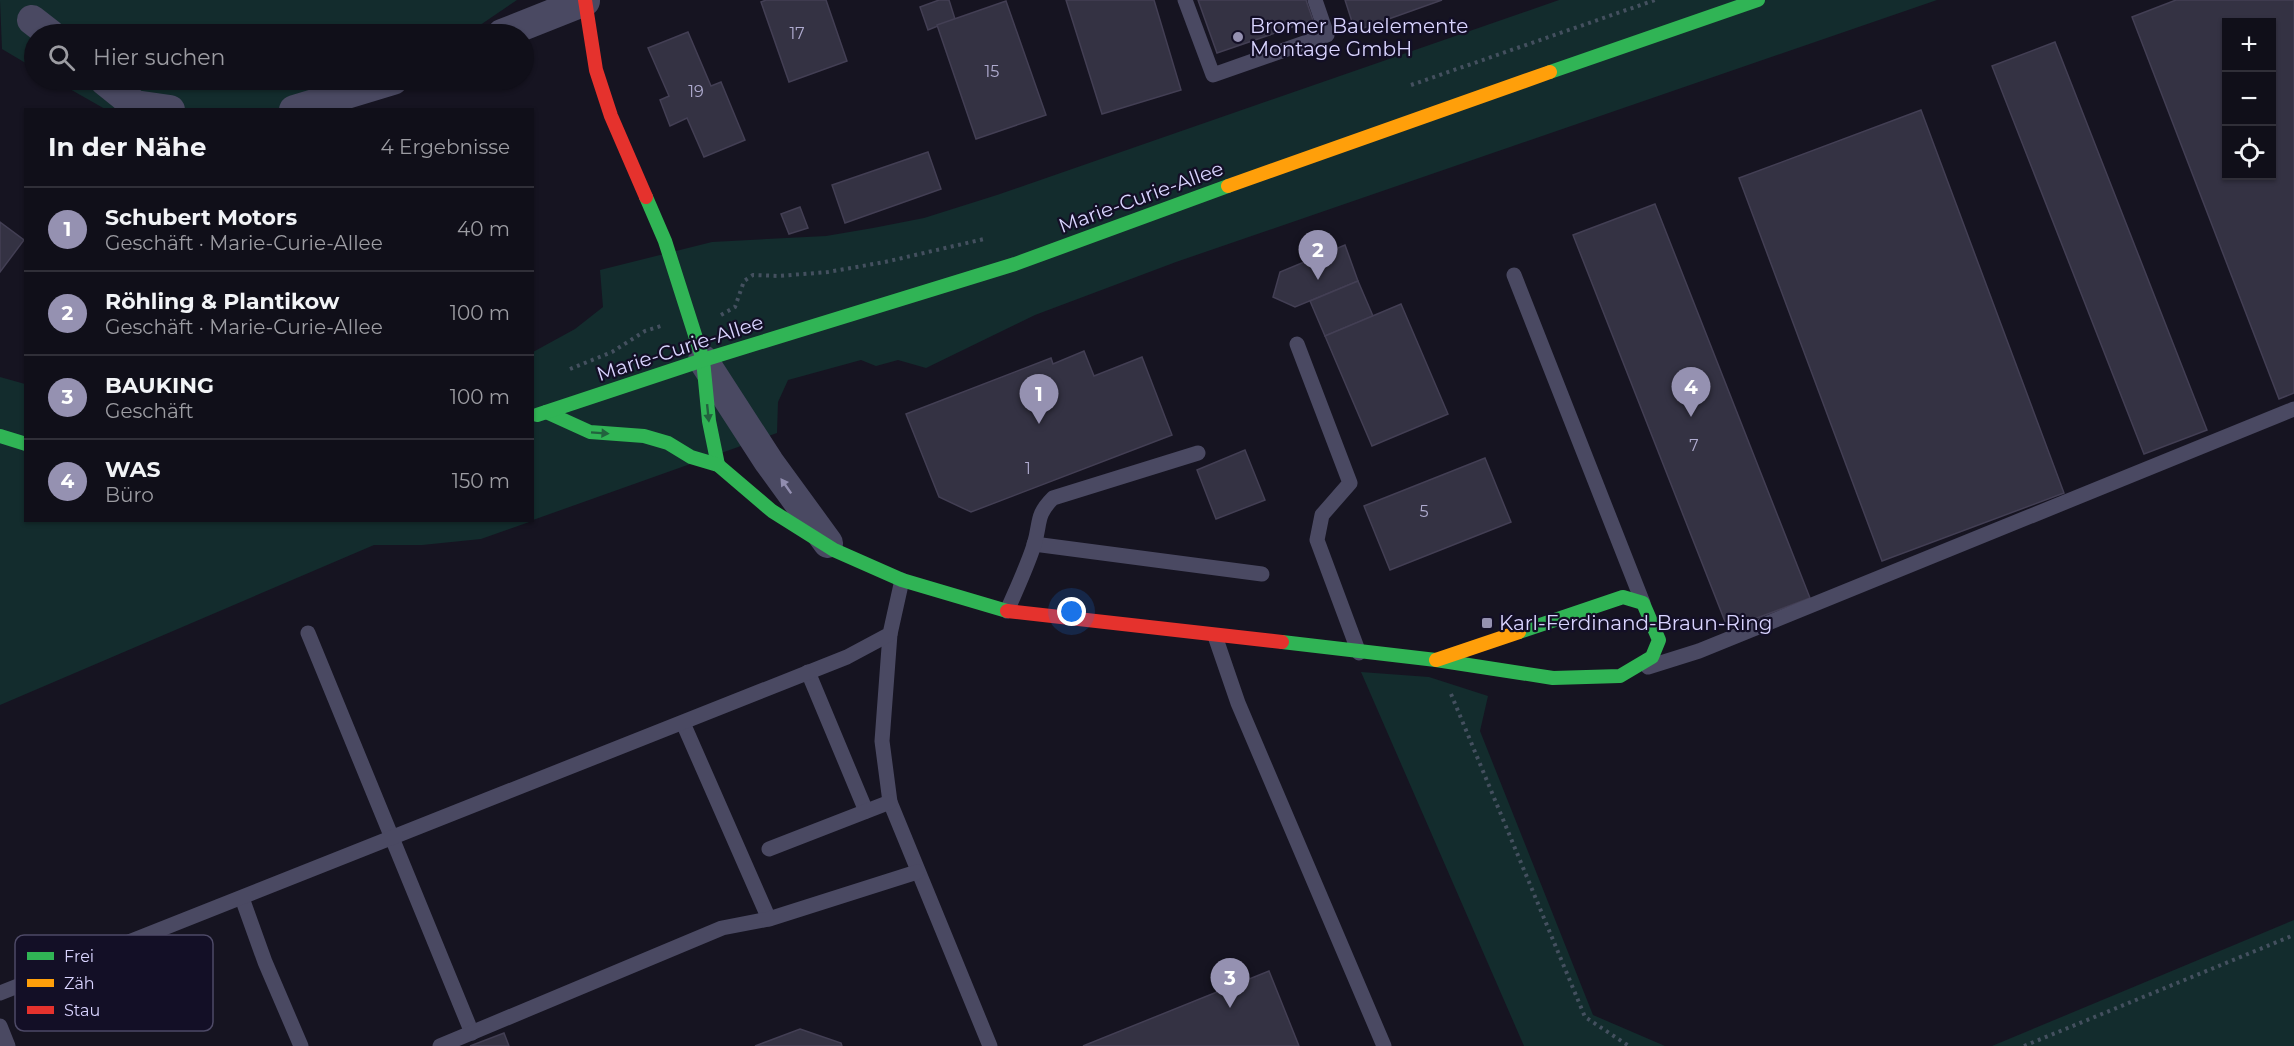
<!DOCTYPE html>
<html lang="de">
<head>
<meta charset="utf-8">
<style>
  :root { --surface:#100f19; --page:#191822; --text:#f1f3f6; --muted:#9c9ca2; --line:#302f38; --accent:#9591b1 }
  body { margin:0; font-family:Montserrat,sans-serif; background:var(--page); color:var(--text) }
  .controls { position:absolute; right:18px; top:18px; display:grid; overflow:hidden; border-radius:0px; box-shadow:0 2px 4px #0004 }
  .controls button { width:54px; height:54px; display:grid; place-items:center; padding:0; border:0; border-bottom:2px solid var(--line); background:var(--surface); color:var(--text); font:30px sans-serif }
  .you { position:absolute; left:1072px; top:612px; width:21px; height:21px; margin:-15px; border:4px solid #fff; border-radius:50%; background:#1a73e8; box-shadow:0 0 0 9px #1a73e833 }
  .badge { display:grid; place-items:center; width:39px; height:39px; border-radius:50%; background:var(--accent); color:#fff; font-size:20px; font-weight:700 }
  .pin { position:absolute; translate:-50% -50px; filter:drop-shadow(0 2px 3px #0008) }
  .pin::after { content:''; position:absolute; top:32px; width:21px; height:18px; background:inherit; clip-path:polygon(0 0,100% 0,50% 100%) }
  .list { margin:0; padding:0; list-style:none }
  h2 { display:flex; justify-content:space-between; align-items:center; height:78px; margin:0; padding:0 24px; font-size:26px }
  h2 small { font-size:20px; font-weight:400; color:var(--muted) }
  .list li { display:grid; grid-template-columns:39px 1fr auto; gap:18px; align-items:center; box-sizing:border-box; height:84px; padding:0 24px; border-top:2px solid var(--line) }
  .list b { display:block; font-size:22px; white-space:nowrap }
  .list p { margin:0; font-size:20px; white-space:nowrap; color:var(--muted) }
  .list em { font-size:20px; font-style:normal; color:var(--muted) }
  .icon { flex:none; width:33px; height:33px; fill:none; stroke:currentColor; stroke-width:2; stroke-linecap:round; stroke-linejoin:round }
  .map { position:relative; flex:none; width:2294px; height:1046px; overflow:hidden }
  .search { position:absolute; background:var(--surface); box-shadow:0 2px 4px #0004; left:24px; top:24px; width:510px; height:66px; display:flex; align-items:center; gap:15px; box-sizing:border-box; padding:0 21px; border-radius:33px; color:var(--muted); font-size:22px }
  .panel { position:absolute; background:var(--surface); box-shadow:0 2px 4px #0004; left:24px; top:108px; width:510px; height:414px; border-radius:0px }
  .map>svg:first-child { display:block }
  .green { fill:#132c2d }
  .building { fill:#343243; stroke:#433f54; stroke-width:1.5; fill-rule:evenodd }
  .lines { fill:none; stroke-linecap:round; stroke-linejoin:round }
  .path { stroke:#44505f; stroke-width:4; stroke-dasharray:3 4.5; stroke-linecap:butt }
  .lane { stroke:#4a4962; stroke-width:15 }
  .street { stroke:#4a4962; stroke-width:30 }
  .fast { stroke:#30b455; stroke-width:14 }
  .slow { stroke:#ff9f0a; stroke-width:14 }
  .jam { stroke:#e5322d; stroke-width:14 }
  .oneway { fill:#22623e }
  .oneway2 { fill:#928eb0 }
  .poi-dot { fill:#9591b1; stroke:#130f26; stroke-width:2 }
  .labels { text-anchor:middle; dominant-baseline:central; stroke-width:4.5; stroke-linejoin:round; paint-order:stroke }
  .number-label { font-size:16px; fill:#b0acd0 }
  .poi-label { font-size:20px; fill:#d9d4ff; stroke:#130f26; text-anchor:start }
  .street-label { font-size:20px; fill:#d9d4ff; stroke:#130f26 }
  .key { fill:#130f26; stroke:#4e4a67; stroke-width:1.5 }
  .key-label { font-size:16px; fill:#d9d4ff }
</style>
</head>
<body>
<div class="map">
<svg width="2294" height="1046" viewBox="0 0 2294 1046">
  <rect width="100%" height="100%" fill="#161421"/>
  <!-- green -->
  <g class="green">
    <path d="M 0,0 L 517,0 L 467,34 L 34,34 L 34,68 L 2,49 Z"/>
    <path d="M 1559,0 L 1937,0 L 1176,262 L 1035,315 L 926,368 L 898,360 L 876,366 L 861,360 L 788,380 L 778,402 L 777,433 L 533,520 L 533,352 L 575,329 L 603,307 L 600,270 L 712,242 L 826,236 L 873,228 L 924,218 L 997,195 Z"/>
    <path d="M 54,80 L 393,80 L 294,110 L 105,109 Z"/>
    <path d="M 0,377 L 25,384 L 26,520 L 532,521 L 481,539 L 422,545 L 374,545 L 0,705 Z"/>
    <path d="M 1361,672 L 1429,677 L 1488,696 L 1480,731 L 1593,1015 L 1665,1046 L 1524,1046 Z"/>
    <path d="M 2294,920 L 2294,1046 L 1992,1046 Z"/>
  </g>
  <!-- building -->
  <g class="building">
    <path d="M 766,0 L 826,0 L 847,61 L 789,82 L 761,2 Z"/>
    <path d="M 939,0 L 949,0 L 955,19 L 928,30 L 920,7 Z"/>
    <path d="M 1066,0 L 1154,0 L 1181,90 L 1102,114 Z"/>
    <path d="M 1198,0 L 1306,0 L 1313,20 L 1217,53 Z"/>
    <path d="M 1345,0 L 1442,0 L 1355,31 Z"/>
    <path d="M 2176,0 L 2294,0 L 2294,393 L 2279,399 L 2132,17 ZM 2226,22 L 2272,22 L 2272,176 L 2226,176 Z"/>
    <path d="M 1006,1 L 1046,115 L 976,139 L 937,25 Z"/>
    <path d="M 688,32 L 711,86 L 721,82 L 745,140 L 704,157 L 687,118 L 670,126 L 660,100 L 669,96 L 648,48 Z"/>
    <path d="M 2055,42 L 2207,430 L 2144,454 L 1992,66 Z"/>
    <path d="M 1921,110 L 2064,493 L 1882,561 L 1739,178 Z"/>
    <path d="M 928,152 L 941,189 L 845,223 L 832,185 Z"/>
    <path d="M 1655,204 L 1810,598 L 1728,629 L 1573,235 Z"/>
    <path d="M 800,207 L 808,228 L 789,234 L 781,214 Z"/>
    <path d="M 0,222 L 24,240 L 0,272 Z"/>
    <path d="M 1345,245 L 1358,281 L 1295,307 L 1273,297 L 1280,272 Z"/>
    <path d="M 1358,281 L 1373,316 L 1325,336 L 1310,301 Z"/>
    <path d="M 1401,304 L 1448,414 L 1372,446 L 1325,336 Z"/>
    <path d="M 1084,351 L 1094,376 L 1142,357 L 1172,435 L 971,512 L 939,497 L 906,414 L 1051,358 L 1053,364 Z"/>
    <path d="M 1245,450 L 1265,500 L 1216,519 L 1197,470 Z"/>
    <path d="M 1485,458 L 1511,522 L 1390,570 L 1364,506 Z"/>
    <path d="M 1269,971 L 1299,1046 L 1083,1046 Z"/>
    <path d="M 800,1029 L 841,1043 L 842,1046 L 755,1046 Z"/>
    <path d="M 504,1033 L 509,1046 L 470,1046 Z"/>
  </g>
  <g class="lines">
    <!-- path -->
    <g class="path">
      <path d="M 1411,85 L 1655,0"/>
      <path d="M 721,315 L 735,307 L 744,281 L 753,275 L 779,276 L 828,272 L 885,262 L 984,239"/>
      <path d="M 570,369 L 612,352 L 645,331 L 661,326"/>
      <path d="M 1451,694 L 1585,1017 L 1629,1046"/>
      <path d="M 2024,1046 L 2294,935"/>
    </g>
    <!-- lane -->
    <g class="lane">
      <path d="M 1185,0 L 1213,75 L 1327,35 L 1315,0"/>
      <path d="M 1514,275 L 1643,603"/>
      <path d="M 1297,344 L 1350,483 L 1322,515 L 1317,540 L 1359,653"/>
      <path d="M 1034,544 L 1262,574"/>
      <path d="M 1007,611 C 1016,590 1027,567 1034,545 C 1041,523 1035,516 1053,498 L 1198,453"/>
      <path d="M 308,633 L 472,1033"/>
      <path d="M 890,634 L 882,741 L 890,802 L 990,1046"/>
      <path d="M 1215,636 L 1238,703 L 1384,1046"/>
      <path d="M 1648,667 L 1699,651 L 2294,409"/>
      <path d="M 808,672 L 866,811"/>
      <path d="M 683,723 L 769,919"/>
      <path d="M 769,849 L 890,802"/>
      <path d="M 242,898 L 265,962 L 301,1046"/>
      <path d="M 0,993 L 847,657 L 890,634 L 902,580"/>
      <path d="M 0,1026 L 8,1046"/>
      <path d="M 440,1046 L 722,928 L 769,919 L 917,872"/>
    </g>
    <!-- street -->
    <g class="street">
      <path d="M 32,20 L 50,34"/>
      <path d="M 502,34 L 585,1"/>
      <path d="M 104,80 L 135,105 L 170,110"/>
      <path d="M 294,110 L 393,80"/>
      <path d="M 703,360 L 769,462 L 828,543"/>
    </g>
    <!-- fast -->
    <g class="fast">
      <path d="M 1550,72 L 1758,0"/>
      <path d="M 646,197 L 665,241 L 703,360 L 709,421 L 718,465"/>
      <path d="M 546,412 L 590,432 L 644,436 L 668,443 L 691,457 L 718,465 L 772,511 L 834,550 L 902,580 L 1007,611"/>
      <path d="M 537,415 L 703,360 L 1015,264 L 1228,186"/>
      <path d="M 0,436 L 26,444"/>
      <path d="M 1282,642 L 1436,660 L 1553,678 L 1620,676 L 1652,657 L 1659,640 L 1643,603 L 1623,597 L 1519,632"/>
    </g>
    <!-- slow -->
    <g class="slow">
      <path d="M 1228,186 L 1550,72"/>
      <path d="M 1436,660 L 1519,632"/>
    </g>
    <!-- jam -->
    <g class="jam">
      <path d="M 585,0 L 596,70 L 611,116 L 646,197"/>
      <path d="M 1007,611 L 1282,642"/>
    </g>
  </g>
  <!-- one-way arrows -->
  <defs><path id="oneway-solid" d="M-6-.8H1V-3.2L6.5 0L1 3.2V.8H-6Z" transform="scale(1.5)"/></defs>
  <g class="oneway">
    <use href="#oneway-solid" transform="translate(708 413) rotate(84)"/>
    <use href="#oneway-solid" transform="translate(600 433) rotate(4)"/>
  </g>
  <use class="oneway2" href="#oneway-solid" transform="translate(786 486) rotate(-125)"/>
  <!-- markers -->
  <g class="poi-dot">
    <circle cx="1238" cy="37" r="6"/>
    <rect x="1481" y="617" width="12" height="12" rx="3"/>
  </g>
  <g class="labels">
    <!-- number labels -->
    <g class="number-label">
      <text x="797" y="33">17</text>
      <text x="992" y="71">15</text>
      <text x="696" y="91">19</text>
      <text x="1694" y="445">7</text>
      <text x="1028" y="468">1</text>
      <text x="1424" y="511">5</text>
    </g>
    <!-- poi labels -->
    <g class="poi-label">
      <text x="1250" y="26">Bromer Bauelemente<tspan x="1250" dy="23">Montage GmbH</tspan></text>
      <text x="1499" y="623">Karl-Ferdinand-Braun-Ring</text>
    </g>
    <!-- street labels -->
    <g class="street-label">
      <text transform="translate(1141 197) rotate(-20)">Marie-Curie-Allee</text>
      <text transform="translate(680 348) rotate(-18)">Marie-Curie-Allee</text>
    </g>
  </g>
  <!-- legend -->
  <rect x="15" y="935" width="198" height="96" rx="9" class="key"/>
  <rect x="27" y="952" width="27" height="8" fill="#30b455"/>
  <rect x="27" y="979" width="27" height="8" fill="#ff9f0a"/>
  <rect x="27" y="1006" width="27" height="8" fill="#e5322d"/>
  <g class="key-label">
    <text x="64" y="962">Frei</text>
    <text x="64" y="989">Zäh</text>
    <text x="64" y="1016">Stau</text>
  </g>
</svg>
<div class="controls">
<button>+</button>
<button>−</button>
<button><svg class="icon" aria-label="locate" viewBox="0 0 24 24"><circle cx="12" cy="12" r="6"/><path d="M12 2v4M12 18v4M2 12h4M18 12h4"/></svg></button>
</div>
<div class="you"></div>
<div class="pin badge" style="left:1039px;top:424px">1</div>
<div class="pin badge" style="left:1318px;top:280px">2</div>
<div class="pin badge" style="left:1230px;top:1008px">3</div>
<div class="pin badge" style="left:1691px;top:417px">4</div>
<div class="search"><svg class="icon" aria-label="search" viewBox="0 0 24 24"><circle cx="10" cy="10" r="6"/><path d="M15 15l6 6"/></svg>Hier suchen</div>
<section class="panel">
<h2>In der Nähe<small>4 Ergebnisse</small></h2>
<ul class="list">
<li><span class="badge">1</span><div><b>Schubert Motors</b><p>Geschäft · Marie-Curie-Allee</p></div><em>40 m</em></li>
<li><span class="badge">2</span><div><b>Röhling &amp; Plantikow</b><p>Geschäft · Marie-Curie-Allee</p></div><em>100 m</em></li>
<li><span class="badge">3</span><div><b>BAUKING</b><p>Geschäft</p></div><em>100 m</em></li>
<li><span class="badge">4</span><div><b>WAS</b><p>Büro</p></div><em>150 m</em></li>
</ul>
</section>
</div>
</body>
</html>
